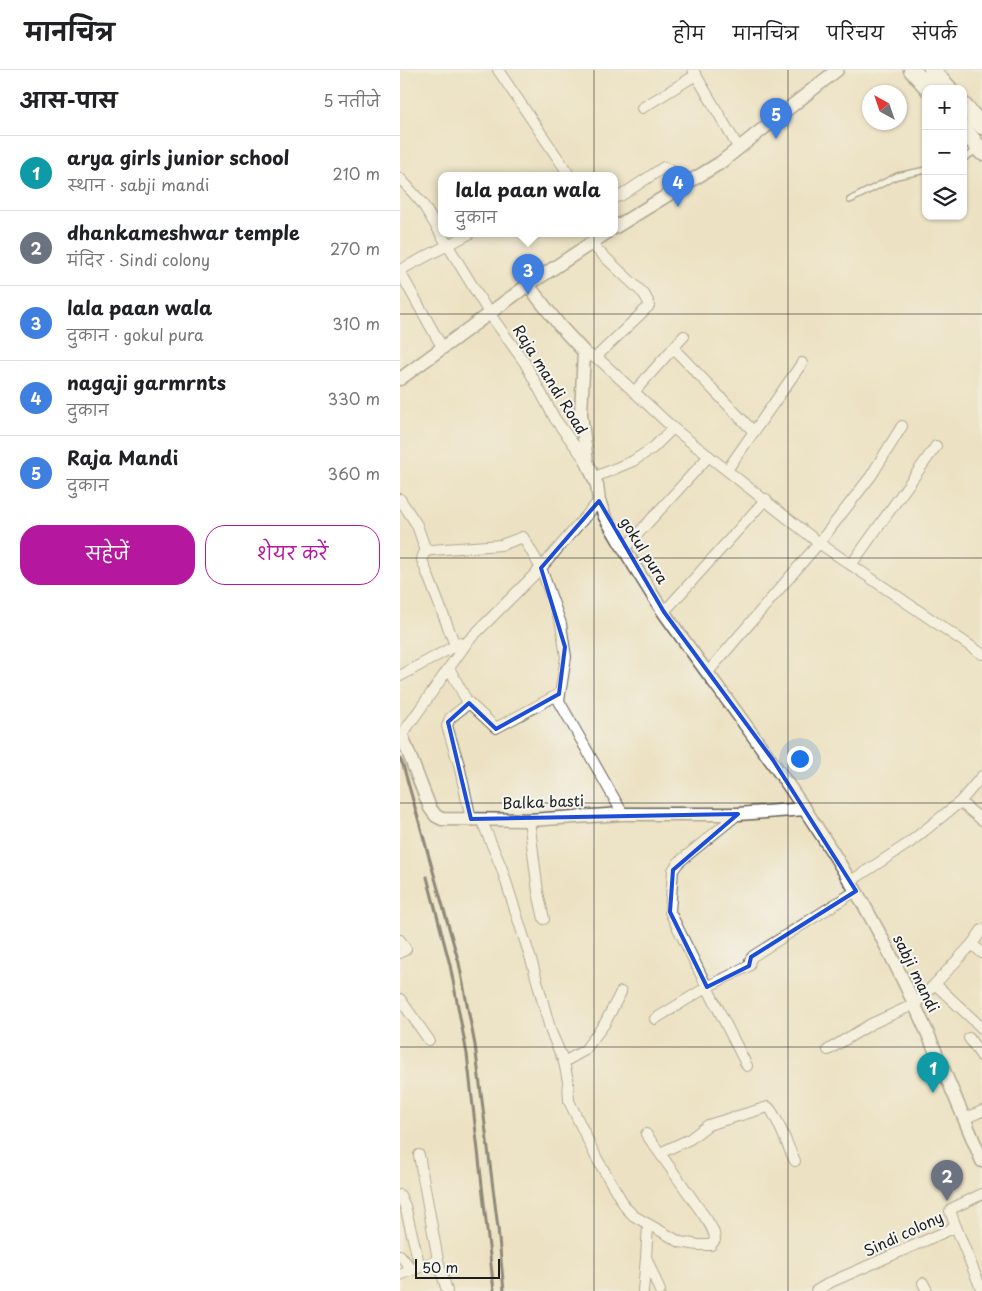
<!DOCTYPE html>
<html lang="hi">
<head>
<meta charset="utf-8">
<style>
  :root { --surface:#fff; --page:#f6f6f6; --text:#202124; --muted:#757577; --line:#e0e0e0; --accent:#b5179e }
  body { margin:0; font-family:"Playpen Sans","Playpen Sans Deva",sans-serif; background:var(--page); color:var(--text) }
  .controls { position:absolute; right:15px; top:15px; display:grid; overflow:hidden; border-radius:10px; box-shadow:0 1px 4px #0004 }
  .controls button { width:45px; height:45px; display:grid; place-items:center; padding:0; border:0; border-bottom:1px solid var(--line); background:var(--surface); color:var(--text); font:25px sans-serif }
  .compass { position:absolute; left:462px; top:15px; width:45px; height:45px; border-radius:50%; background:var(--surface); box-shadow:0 1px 4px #0004; rotate:320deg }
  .scale { position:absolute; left:15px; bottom:12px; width:85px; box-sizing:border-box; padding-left:5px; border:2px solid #1c1c1c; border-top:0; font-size:14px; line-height:18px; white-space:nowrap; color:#1c1c1c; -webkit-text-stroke:4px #f6f6f2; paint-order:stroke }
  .you { position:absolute; left:399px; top:688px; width:18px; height:18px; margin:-12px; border:4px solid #fff; border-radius:50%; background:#1a73e8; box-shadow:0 0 0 8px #1a73e833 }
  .badge { display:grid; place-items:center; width:32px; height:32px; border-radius:50%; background:var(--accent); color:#fff; font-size:16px; font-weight:700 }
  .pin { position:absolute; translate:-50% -41px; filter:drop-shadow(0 1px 2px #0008) }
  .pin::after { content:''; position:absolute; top:26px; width:18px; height:15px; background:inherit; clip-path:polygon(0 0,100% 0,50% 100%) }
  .popup { position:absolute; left:38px; top:102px; width:180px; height:65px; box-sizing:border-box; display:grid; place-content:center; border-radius:10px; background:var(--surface); filter:drop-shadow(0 1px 4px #0005); font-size:16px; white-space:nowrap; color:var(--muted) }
  .popup b { font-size:19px; color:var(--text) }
  .popup::after { content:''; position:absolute; left:50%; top:100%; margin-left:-10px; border:10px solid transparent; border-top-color:var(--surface) }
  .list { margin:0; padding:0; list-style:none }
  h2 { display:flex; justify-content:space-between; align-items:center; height:65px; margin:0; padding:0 20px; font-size:21px }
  h2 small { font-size:16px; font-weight:400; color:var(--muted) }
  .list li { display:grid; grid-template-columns:32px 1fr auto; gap:15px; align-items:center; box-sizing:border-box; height:75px; padding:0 20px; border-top:1px solid var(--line) }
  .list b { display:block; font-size:19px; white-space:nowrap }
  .list p { margin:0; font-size:16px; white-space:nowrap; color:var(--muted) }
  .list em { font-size:16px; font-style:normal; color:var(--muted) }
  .actions { display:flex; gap:10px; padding:15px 20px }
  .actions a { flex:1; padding:11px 0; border:1px solid var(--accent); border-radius:20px; text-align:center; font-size:18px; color:var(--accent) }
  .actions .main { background:var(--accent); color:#fff }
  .icon { flex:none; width:28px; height:28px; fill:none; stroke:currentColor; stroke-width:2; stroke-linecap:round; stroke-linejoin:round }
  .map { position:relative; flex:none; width:582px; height:1221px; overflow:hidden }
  header { display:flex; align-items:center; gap:30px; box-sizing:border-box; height:70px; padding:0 25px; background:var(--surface); border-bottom:1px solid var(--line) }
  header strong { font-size:24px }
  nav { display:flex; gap:28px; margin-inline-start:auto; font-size:18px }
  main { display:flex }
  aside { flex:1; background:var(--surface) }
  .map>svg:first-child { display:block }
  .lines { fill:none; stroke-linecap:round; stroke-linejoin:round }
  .service-casing { stroke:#656156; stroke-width:8 }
  .minor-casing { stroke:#656156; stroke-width:12 }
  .tertiary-casing { stroke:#656156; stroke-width:15 }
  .trunk-casing { stroke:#656156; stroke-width:19 }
  .service { stroke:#fff; stroke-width:5 }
  .minor { stroke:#fff; stroke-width:10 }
  .tertiary { stroke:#fff; stroke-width:12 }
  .trunk { stroke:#fff; stroke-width:16 }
  .rail { stroke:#1c1c1c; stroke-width:3 }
  .marked { fill:none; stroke:#1d4ed8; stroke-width:4; stroke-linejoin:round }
  .grid { fill:none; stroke:#1c1c1c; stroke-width:1; stroke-opacity:0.55 }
  .labels { text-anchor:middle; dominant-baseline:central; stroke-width:4; stroke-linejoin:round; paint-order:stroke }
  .street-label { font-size:15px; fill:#1c1c1c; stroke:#f6f6f2 }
</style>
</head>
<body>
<header>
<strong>मानचित्र</strong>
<nav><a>होम</a><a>मानचित्र</a><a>परिचय</a><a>संपर्क</a></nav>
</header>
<main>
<aside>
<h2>आस-पास<small>5 नतीजे</small></h2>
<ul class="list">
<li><span class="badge" style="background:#0f9aa8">1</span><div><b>arya girls junior school</b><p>स्थान · sabji mandi</p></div><em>210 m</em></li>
<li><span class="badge" style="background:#6b7280">2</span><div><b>dhankameshwar temple</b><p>मंदिर · Sindi colony</p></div><em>270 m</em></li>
<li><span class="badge" style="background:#3f7fe0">3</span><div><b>lala paan wala</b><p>दुकान · gokul pura</p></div><em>310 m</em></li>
<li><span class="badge" style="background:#3f7fe0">4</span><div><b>nagaji garmrnts</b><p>दुकान</p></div><em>330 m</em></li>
<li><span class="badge" style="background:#3f7fe0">5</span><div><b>Raja Mandi</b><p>दुकान</p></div><em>360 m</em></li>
</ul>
<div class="actions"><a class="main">सहेजें</a><a>शेयर करें</a></div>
</aside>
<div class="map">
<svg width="582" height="1221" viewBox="0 0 582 1221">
  <rect width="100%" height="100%" fill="#f6f6f2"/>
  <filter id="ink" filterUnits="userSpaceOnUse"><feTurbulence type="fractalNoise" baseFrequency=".02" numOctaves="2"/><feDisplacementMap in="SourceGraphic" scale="10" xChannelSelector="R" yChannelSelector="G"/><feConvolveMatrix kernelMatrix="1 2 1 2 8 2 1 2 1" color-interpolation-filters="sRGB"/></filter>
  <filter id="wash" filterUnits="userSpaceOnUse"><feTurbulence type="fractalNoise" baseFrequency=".0096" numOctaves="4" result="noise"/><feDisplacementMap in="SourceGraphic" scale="20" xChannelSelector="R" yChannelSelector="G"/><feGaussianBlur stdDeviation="1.12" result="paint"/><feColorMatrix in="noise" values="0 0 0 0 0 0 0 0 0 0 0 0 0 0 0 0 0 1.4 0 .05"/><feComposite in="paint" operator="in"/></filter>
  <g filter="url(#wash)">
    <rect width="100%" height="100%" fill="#ece2c3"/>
  </g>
  <g filter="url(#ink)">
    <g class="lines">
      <defs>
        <g id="service">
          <path d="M 563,89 L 577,80"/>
          <path d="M 450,130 L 497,106 L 526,100"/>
        </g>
        <g id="minor">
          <path d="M 98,0 L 170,106"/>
          <path d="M 293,0 L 338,77"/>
          <path d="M 242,38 L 296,5"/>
          <path d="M 0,108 L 22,133 L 89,243 L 125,293 L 155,349 L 186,391"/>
          <path d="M 214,128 L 222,125 L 264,97 L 272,101 L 283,115"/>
          <path d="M 190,173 L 244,224 L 248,231 L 249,236 L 195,288"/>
          <path d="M 0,200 L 69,164"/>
          <path d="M 0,202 L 42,277"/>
          <path d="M 273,278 L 354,362"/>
          <path d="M 184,282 L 201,291 L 273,358 L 419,473 L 582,584"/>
          <path d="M 234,322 L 284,266"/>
          <path d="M 327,400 L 402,293"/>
          <path d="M 195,407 L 233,391 L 253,378 L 273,358"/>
          <path d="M 0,429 L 17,455 L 26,481"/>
          <path d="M 224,479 L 309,386"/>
          <path d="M 451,495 L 536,376"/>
          <path d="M 264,542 L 366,429"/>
          <path d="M 55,575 L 22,490 C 23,483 25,481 31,480 L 101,475 L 123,467 L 141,498 L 161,554 L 166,587 L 159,631 L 223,744"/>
          <path d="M 49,598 L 67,631 L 96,658 L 159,624"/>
          <path d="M 308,602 L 419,473 L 471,406 L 502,356"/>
          <path d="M 0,606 L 60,573"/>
          <path d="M 69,633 L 50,648 L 47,656 L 59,695 L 71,749"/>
          <path d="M 1,666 L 68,571 L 141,498 L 199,431"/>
          <path d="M 560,732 L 582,750"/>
          <path d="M 338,744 L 279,792 L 273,800 L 270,842 L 307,917 L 349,896 L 350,890 L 353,886 L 456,821"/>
          <path d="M 81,749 L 102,799 L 133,896 L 151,962 L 164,992 L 168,1011 L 169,1031 L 196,1087 L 226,1138 L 234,1146 L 280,1172 L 298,1175 L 311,1175 L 315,1170 C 315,1159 306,1149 300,1140 C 282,1114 264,1089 246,1064"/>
          <path d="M 129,750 L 138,822 L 144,849"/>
          <path d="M 451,811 L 509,773 L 560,732 L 582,706"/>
          <path d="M 0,870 L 6,879 L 0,883"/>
          <path d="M 572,874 L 582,883"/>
          <path d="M 535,914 L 582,958"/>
          <path d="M 0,929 L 29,970"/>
          <path d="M 255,949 L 307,917 L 347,996"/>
          <path d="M 569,968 L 582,987"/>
          <path d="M 428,980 L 471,954 L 515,934 L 535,914 L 572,874 L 582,860"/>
          <path d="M 164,992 L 185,980 L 205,953 L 221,922"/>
          <path d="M 564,1049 L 582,1041"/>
          <path d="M 260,1083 L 290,1069 L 308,1055 L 368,1037 C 375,1041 389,1080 395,1091"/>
          <path d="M 19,1085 L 38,1190 L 47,1221"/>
          <path d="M 0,1125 L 5,1136 L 20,1197"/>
          <path d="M 248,1155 L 246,1187 L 260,1221"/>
          <path d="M 556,1157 L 582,1221"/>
          <path d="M 0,1185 L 12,1200"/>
          <path d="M 0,1205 L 38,1190"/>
          <path d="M 523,1213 L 527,1221"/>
          <path d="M 243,1221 L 246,1188"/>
          <path d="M 416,1221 L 431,1212 L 556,1157 L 550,1141 L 551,1139 L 582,1124"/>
        </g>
        <g id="tertiary">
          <path d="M 214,158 L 320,93 L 437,0"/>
          <path d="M 128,215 L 160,256 L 184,282 L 181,344 L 187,392 L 197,415 L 199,431 L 205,447 C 225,480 244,513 265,544 C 328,633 394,716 450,811 C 503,899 542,996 582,1091"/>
          <path d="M 0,309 L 128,215 L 205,164"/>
          <path d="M 0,666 L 2,666 L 30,738 L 36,746 L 42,749 L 129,750 L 223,744 L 338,744 L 405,739"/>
        </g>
        <g id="trunk">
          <path d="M 512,0 L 529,19"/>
          <path d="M 532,0 L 549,19"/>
          <path d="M 563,35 L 582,56"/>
          <path d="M 563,58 L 582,82"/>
        </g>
      </defs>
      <!-- service casing -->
      <use href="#service" class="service-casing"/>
      <!-- minor casing -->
      <use href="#minor" class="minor-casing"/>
      <!-- tertiary casing -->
      <use href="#tertiary" class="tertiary-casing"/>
      <!-- trunk casing -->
      <use href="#trunk" class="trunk-casing"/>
      <!-- service -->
      <use href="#service" class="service"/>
      <!-- minor -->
      <use href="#minor" class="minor"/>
      <!-- tertiary -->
      <use href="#tertiary" class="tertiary"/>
      <!-- trunk -->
      <use href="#trunk" class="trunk"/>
      <!-- rail -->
      <g class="rail">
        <path d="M 0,689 L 3,695 L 59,893 L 75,975 L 98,1158 L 104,1221"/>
        <path d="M 27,807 L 50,895 L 67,984 L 94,1221"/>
      </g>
    </g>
  </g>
  <!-- marked area -->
  <path d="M0 0H582V1221H0ZM 199,431 L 264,542 L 373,690 L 456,821 L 351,887 L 349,896 L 307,917 L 270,842 L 273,800 L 338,744 L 71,749 L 48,652 L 69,633 L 96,659 L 159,624 L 165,577 L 141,498 Z" fill="#ece2c3" fill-opacity=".55" fill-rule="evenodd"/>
  <path class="marked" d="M 199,431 L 264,542 L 373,690 L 456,821 L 351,887 L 349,896 L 307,917 L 270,842 L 273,800 L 338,744 L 71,749 L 48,652 L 69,633 L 96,659 L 159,624 L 165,577 L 141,498 Z"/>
  <!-- grid -->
  <path class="grid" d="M 194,0 L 194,1221M 388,0 L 388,1221M 0,244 L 582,244M 0,488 L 582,488M 0,733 L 582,733M 0,977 L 582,977"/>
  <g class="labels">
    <!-- street labels -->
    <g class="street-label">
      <text transform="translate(151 309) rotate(58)">Raja mandi Road</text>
      <text transform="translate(245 480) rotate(58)">gokul pura</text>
      <text transform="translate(143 731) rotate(-2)">Balka basti</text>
      <text transform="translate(517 903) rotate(64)">sabji mandi</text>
      <text transform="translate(503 1163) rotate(-25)">Sindi colony</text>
    </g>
  </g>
</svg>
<div class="controls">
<button>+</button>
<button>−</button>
<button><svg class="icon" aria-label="layers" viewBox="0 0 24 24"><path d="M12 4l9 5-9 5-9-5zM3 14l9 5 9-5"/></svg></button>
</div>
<svg class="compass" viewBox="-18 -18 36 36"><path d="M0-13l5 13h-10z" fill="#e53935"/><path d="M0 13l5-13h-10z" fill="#757577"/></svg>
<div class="scale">50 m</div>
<div class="you"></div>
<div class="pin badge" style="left:533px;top:1023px;background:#0f9aa8">1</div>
<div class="pin badge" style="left:547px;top:1131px;background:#6b7280">2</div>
<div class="pin badge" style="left:128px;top:225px;background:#3f7fe0">3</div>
<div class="popup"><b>lala paan wala</b>दुकान</div>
<div class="pin badge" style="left:278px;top:137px;background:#3f7fe0">4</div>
<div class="pin badge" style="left:376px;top:69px;background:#3f7fe0">5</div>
</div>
</main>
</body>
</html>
